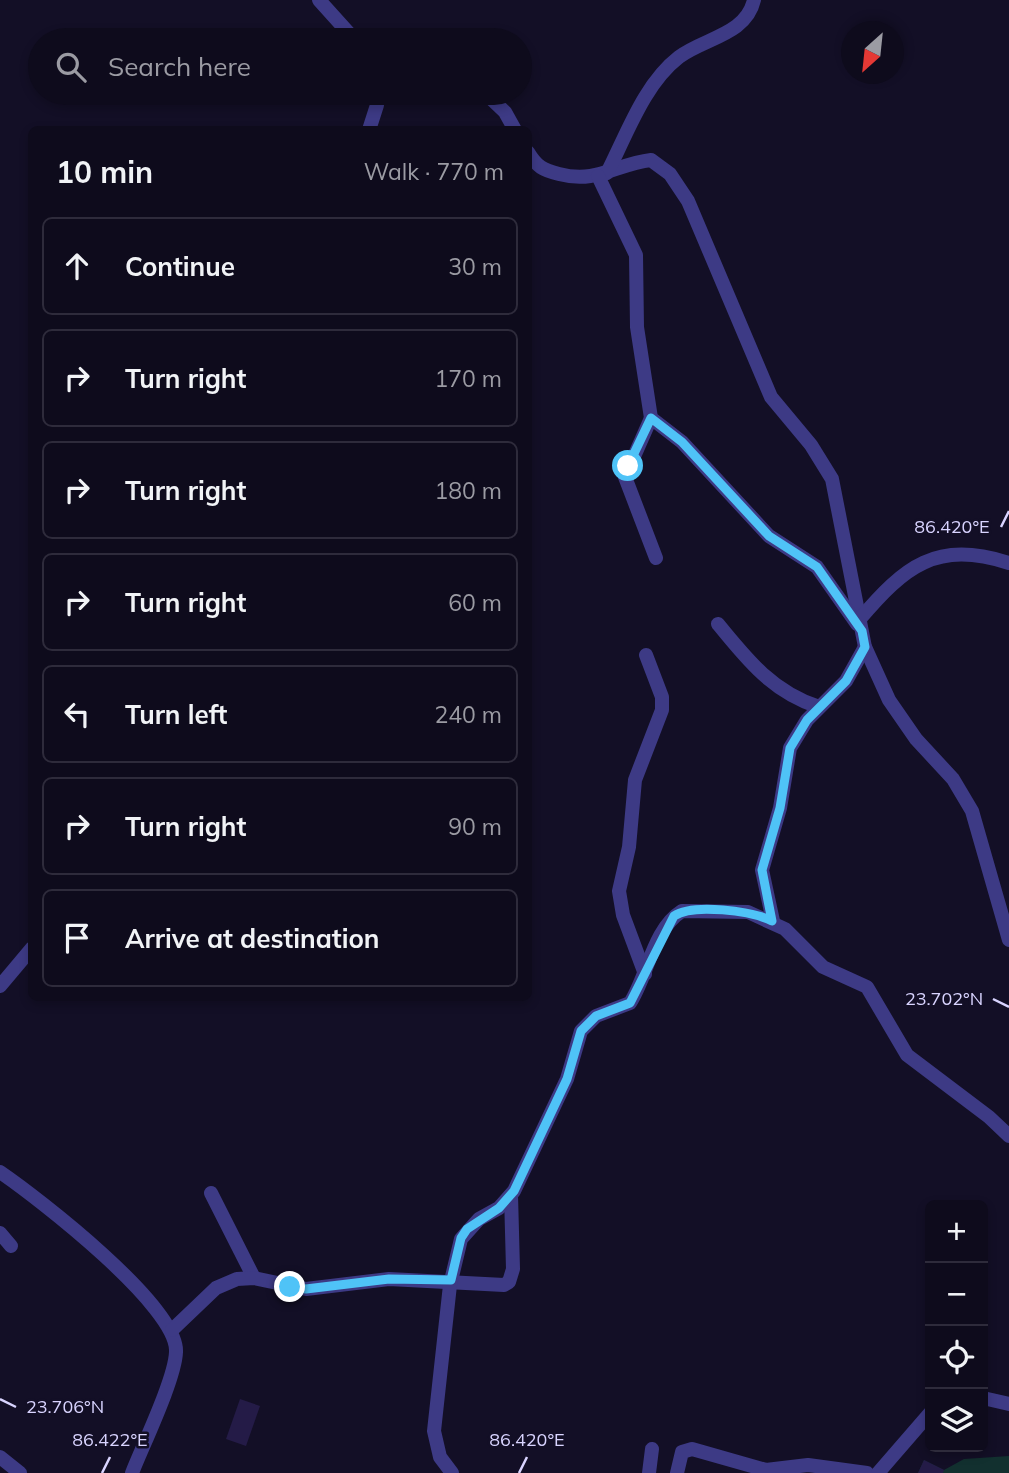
<!DOCTYPE html>
<html lang="en">
<head>
<meta charset="utf-8">
<style>
  :root { --surface:#0e0b1c; --page:#1c1929; --text:#f1f3f6; --muted:#9b9ba3; --line:#2e2b3b }
  body { margin:0; font-family:Mulish,sans-serif; background:var(--page); color:var(--text) }
  .controls { position:absolute; right:21px; bottom:21px; display:grid; overflow:hidden; border-radius:10px; box-shadow:0 4px 10px #0003 }
  .controls button { width:63px; height:63px; display:grid; place-items:center; padding:0; border:0; border-bottom:2px solid var(--line); background:var(--surface); color:var(--text); font:35px sans-serif }
  .compass { position:absolute; left:841px; top:21px; width:63px; height:63px; border-radius:50%; background:var(--surface); box-shadow:0 4px 10px #0003; rotate:207deg }
  .stop { position:absolute; width:21px; height:21px; margin:-16px; border:5px solid #4fc3f7; border-radius:50%; background:#fff }
  .stop.end { background:#4fc3f7; border-color:#fff; box-shadow:0 2px 7px #0008 }
  .list { margin:0; padding:0; list-style:none }
  h2 { display:flex; justify-content:space-between; align-items:center; height:91px; margin:0; padding:0 28px; font-size:30px }
  h2 small { font-size:23px; font-weight:400; color:var(--muted) }
  .list li { display:grid; grid-template-columns:46px 1fr auto; gap:21px; align-items:center; box-sizing:border-box; height:98px; margin:0 14px 14px; padding:0 14px; border:2px solid var(--line); border-radius:10px }
  .list b { display:block; font-size:26px; white-space:nowrap }
  .list em { font-size:23px; font-style:normal; color:var(--muted) }
  .icon { flex:none; width:38px; height:38px; fill:none; stroke:currentColor; stroke-width:2; stroke-linecap:round; stroke-linejoin:round }
  .map { position:relative; flex:none; width:1009px; height:1473px; overflow:hidden }
  .search { position:absolute; background:var(--surface); box-shadow:0 4px 10px #0003; left:28px; top:28px; width:504px; height:77px; display:flex; align-items:center; gap:18px; box-sizing:border-box; padding:0 24px; border-radius:38px; color:var(--muted); font-size:26px }
  .panel { position:absolute; background:var(--surface); box-shadow:0 4px 10px #0003; left:28px; top:126px; width:504px; height:875px; border-radius:10px }
  .map>svg:first-child { display:block }
  .garden { fill:#12302f }
  .building { fill:#241b47 }
  .lines { fill:none; stroke-linecap:round; stroke-linejoin:round }
  .minor { stroke:#3d3a85; stroke-width:14 }
  .route { stroke:#4fc3f7; stroke-width:9 }
  .ticks { fill:none; stroke:#d9d4ff; stroke-width:2.5 }
  .ticks-label { font-size:18px; text-anchor:middle; fill:#d9d4ff; stroke:#130f26; stroke-width:5; stroke-linejoin:round; paint-order:stroke }
</style>
</head>
<body>
<div class="map">
<svg width="1009" height="1473" viewBox="0 0 1009 1473">
  <rect width="100%" height="100%" fill="#130f26"/>
  <!-- garden -->
  <path class="garden" d="M 1009,1456 L 1009,1473 L 918,1473 L 924,1460 L 944,1470 L 964,1459 Z"/>
  <!-- building -->
  <g class="building">
    <path d="M 240,1399 L 260,1406 L 246,1446 L 226,1439 Z"/>
    <path d="M 924,1460 L 944,1470 L 943,1473 L 918,1473 Z"/>
  </g>
  <g class="lines">
    <!-- minor -->
    <g class="minor">
      <path d="M 319,0 L 355,40"/>
      <path d="M 485,93 L 505,112 L 515,130"/>
      <path d="M 369,130 L 377,105 L 378,93"/>
      <path d="M 528,152 C 537,167 543,170 559,174 C 597,184 616,164 651,160 L 670,174 L 688,201 L 771,397 L 811,445 L 832,479 L 865,647 L 889,700 L 916,739 L 953,779 L 972,811 L 1009,940"/>
      <path d="M 607,173 C 627,134 644,84 679,57 C 704,38 746,35 754,0"/>
      <path d="M 598,176 L 636,255 L 637,327 L 651,418 L 682,442 L 769,536 L 817,567 L 857,624"/>
      <path d="M 651,418 L 625,477 L 656,558"/>
      <path d="M 859,620 C 905,566 936,540 1009,563"/>
      <path d="M 718,624 C 748,661 773,692 819,707"/>
      <path d="M 773,921 L 762,870 L 780,808 L 790,748 L 807,720 L 846,681 L 865,647"/>
      <path d="M 645,974 L 623,915 L 619,891 L 629,847 L 635,780 L 662,710 L 662,697 L 646,655"/>
      <path d="M 0,986 L 32,948"/>
      <path d="M 0,1172 C 38,1198 179,1307 176,1352 C 175,1379 143,1445 132,1473"/>
      <path d="M 211,1193 L 254,1278"/>
      <path d="M 0,1233 L 11,1246"/>
      <path d="M 172,1330 L 216,1288 L 237,1279 L 254,1278 L 306,1289 L 389,1279 L 504,1285 L 509,1282 L 513,1269 L 511,1195"/>
      <path d="M 983,1398 L 1009,1404"/>
      <path d="M 0,1457 L 20,1473"/>
      <path d="M 452,1473 L 440,1457 L 434,1431 L 450,1285 L 461,1239 L 479,1219 L 499,1208 L 514,1191 L 567,1079 L 581,1031 L 596,1016 L 630,1003 C 648,975 653,929 682,911 L 748,912 L 785,929 L 823,967 L 867,987 L 907,1055 L 989,1117 L 1009,1136"/>
      <path d="M 649,1473 L 652,1449"/>
      <path d="M 677,1473 L 682,1452 L 692,1449 L 766,1470 L 808,1465 L 867,1473"/>
      <path d="M 878,1473 L 930,1413"/>
    </g>
  </g>
  <g class="lines">
    <!-- route -->
    <path class="route" d="M 290,1287 L 306,1289 L 389,1279 L 451,1280 L 461,1238 L 467,1229 L 499,1208 L 514,1191 L 567,1079 L 581,1031 L 596,1016 L 630,1003 L 674,916 C 693,903 752,911 772,921 L 762,870 L 780,808 L 790,748 L 807,720 L 846,681 L 865,647 L 862,631 L 817,567 L 769,536 L 682,442 L 651,418 L 628,466"/>
  </g>
  <!-- ticks -->
  <path class="ticks" d="M 1001,527 L 1009,511M 993,999 L 1009,1007M 0,1399 L 16,1407M 102,1473 L 110,1457M 519,1473 L 527,1457"/>
  <g class="ticks-label">
    <text x="952" y="533">86.420°E</text>
    <text x="944" y="1005">23.702°N</text>
    <text x="65" y="1413">23.706°N</text>
    <text x="110" y="1446">86.422°E</text>
    <text x="527" y="1446">86.420°E</text>
  </g>
</svg>
<div class="controls">
<button>+</button>
<button>−</button>
<button><svg class="icon" aria-label="locate" viewBox="0 0 24 24"><circle cx="12" cy="12" r="6"/><path d="M12 2v4M12 18v4M2 12h4M18 12h4"/></svg></button>
<button><svg class="icon" aria-label="layers" viewBox="0 0 24 24"><path d="M12 4l9 5-9 5-9-5zM3 14l9 5 9-5"/></svg></button>
</div>
<svg class="compass" viewBox="-18 -18 36 36"><path d="M0-13l5 13h-10z" fill="#e53935"/><path d="M0 13l5-13h-10z" fill="#9b9ba3"/></svg>
<div class="stop" style="left:628px;top:466px"></div>
<div class="stop end" style="left:290px;top:1287px"></div>
<div class="search"><svg class="icon" aria-label="search" viewBox="0 0 24 24"><circle cx="10" cy="10" r="6"/><path d="M15 15l6 6"/></svg>Search here</div>
<section class="panel">
<h2>10 min<small>Walk · 770 m</small></h2>
<ul class="list">
<li><svg class="icon" aria-label="ahead" viewBox="0 0 24 24"><path d="M12 20V5M6 11l6-6 6 6"/></svg><div><b>Continue</b></div><em>30 m</em></li>
<li><svg class="icon" aria-label="right" viewBox="0 0 24 24"><path d="M7 20v-9h11M14 6l5 5-5 5"/></svg><div><b>Turn right</b></div><em>170 m</em></li>
<li><svg class="icon" aria-label="right" viewBox="0 0 24 24"><path d="M7 20v-9h11M14 6l5 5-5 5"/></svg><div><b>Turn right</b></div><em>180 m</em></li>
<li><svg class="icon" aria-label="right" viewBox="0 0 24 24"><path d="M7 20v-9h11M14 6l5 5-5 5"/></svg><div><b>Turn right</b></div><em>60 m</em></li>
<li><svg class="icon" aria-label="left" viewBox="0 0 24 24"><path d="M17 20v-9H6M10 6l-5 5 5 5"/></svg><div><b>Turn left</b></div><em>240 m</em></li>
<li><svg class="icon" aria-label="right" viewBox="0 0 24 24"><path d="M7 20v-9h11M14 6l5 5-5 5"/></svg><div><b>Turn right</b></div><em>90 m</em></li>
<li><svg class="icon" aria-label="arrive" viewBox="0 0 24 24"><path d="M6 21V4h12l-3 4 3 4H6"/></svg><div><b>Arrive at destination</b></div></li>
</ul>
</section>
</div>
</body>
</html>
